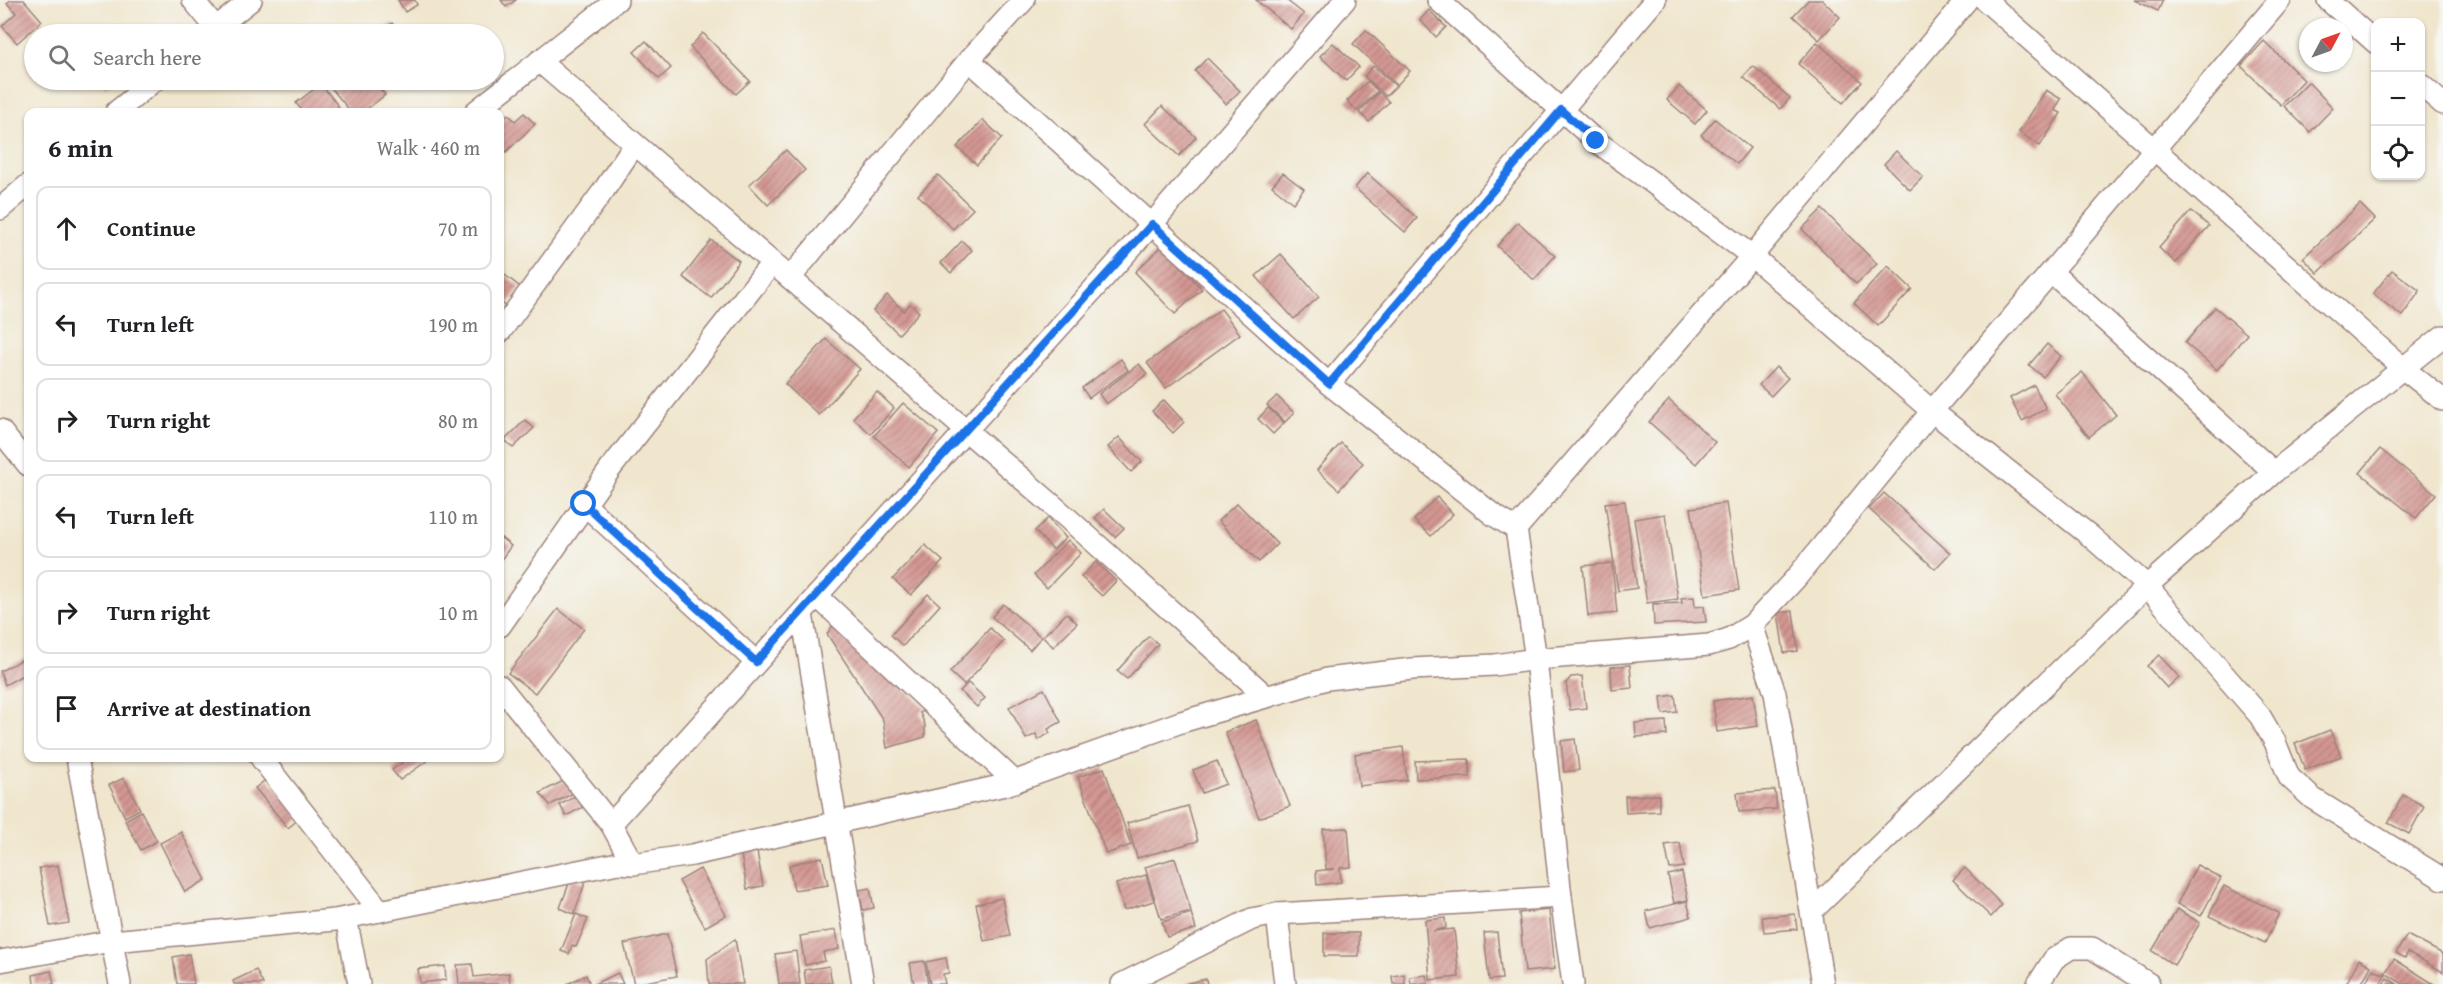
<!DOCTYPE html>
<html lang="en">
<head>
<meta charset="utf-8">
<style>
  :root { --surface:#fff; --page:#f6f6f6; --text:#202124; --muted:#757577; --line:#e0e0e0 }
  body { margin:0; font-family:"Gentium Book Plus",serif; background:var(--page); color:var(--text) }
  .controls { position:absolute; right:18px; top:18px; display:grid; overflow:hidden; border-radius:12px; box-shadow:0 2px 4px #0004 }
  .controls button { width:54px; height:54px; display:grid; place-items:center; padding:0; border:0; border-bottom:2px solid var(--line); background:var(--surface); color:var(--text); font:30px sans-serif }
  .compass { position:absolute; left:2299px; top:18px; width:54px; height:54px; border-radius:50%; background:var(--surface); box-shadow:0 2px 4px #0004; rotate:49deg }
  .stop { position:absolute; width:18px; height:18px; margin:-14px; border:4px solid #1a73e8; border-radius:50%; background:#fff }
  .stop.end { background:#1a73e8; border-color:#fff; box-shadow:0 2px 6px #0008 }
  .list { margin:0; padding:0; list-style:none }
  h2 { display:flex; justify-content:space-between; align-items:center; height:78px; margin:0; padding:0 24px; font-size:26px }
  h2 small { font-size:20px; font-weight:400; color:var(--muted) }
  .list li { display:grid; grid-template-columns:39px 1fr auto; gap:18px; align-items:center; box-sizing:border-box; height:84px; margin:0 12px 12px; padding:0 12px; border:2px solid var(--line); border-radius:12px }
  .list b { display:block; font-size:22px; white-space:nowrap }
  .list em { font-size:20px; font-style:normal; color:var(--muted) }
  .icon { flex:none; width:33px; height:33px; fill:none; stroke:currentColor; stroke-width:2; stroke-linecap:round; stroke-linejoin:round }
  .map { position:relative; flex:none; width:2443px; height:984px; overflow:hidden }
  .search { position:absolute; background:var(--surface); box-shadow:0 2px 4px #0004; left:24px; top:24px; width:480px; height:66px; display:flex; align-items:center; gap:15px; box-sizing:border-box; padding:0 21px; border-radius:33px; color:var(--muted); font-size:22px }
  .panel { position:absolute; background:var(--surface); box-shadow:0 2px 4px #0004; left:24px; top:108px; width:480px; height:654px; border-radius:12px }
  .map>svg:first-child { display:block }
  .building { fill:url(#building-hatch) }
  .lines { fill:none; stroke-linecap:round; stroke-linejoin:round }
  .street-casing { stroke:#9d827c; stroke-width:24 }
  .street { stroke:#fff; stroke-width:21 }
  .route { stroke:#1a73e8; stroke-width:8 }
</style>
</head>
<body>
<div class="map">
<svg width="2443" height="984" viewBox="0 0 2443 984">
  <defs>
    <pattern id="building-hatch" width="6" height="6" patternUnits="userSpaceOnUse" patternTransform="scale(1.5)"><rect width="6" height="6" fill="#d49893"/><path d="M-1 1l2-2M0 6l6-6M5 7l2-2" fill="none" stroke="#ae7b78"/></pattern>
  </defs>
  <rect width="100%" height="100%" fill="#f6f6f2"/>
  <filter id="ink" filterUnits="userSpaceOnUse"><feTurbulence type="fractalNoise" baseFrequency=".0167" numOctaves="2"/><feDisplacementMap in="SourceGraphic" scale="12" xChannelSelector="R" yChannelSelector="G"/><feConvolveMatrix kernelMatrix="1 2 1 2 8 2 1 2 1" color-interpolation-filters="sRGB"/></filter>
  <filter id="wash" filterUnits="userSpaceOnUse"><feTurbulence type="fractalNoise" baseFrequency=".008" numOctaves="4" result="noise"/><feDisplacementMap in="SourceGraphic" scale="24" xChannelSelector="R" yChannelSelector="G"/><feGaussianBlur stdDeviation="1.35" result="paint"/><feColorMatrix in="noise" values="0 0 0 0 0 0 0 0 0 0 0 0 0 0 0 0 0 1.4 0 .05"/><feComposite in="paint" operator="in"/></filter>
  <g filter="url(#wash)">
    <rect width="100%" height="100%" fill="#f0e6cd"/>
    <g id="blocks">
      <!-- building -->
      <g class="building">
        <path d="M 11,0 L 24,0 L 42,21 L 17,43 L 2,26 L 16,13 L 7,3 Z"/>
        <path d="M 398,0 L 415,0 L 417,5 L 405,12 Z"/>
        <path d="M 501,0 L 516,0 L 506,7 Z"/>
        <path d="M 1256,0 L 1286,0 L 1304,14 L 1291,29 Z"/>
        <path d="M 1808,0 L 1822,0 L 1840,17 L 1819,40 L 1793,16 Z"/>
        <path d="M 2134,0 L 2163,0 L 2158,11 Z"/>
        <path d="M 1429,10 L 1446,27 L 1436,37 L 1420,20 Z"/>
        <path d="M 392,23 L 401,34 L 378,34 Z"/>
        <path d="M 1366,30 L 1410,71 L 1397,85 L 1353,44 Z"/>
        <path d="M 703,33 L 750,81 L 736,94 L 690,47 Z"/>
        <path d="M 646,41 L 671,68 L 659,79 L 634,52 Z"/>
        <path d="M 2264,41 L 2304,80 L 2281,105 L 2241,66 Z"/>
        <path d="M 1817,42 L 1862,82 L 1843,103 L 1798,64 Z"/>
        <path d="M 1333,43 L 1359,67 L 1346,81 L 1320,56 Z"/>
        <path d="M 1207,58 L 1240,91 L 1226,104 L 1195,71 Z"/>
        <path d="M 1373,66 L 1396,86 L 1386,96 L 1364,76 Z"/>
        <path d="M 1753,66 L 1790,98 L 1780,109 L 1743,77 Z"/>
        <path d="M 101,80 L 113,80 L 106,86 Z"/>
        <path d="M 331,80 L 373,80 L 385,95 L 363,112 L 351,112 L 327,83 Z"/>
        <path d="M 386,80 L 399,80 L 391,86 Z"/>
        <path d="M 1368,81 L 1378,91 L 1357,111 L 1347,101 Z"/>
        <path d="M 2308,82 L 2333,108 L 2310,132 L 2284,106 Z"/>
        <path d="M 321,84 L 339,107 L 331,112 L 303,112 L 296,103 Z"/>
        <path d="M 1679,86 L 1707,110 L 1695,124 L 1667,100 Z"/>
        <path d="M 2046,90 L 2061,99 L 2055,110 L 2061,113 L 2040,146 L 2019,132 Z"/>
        <path d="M 1379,92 L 1389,102 L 1369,122 L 1359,112 Z"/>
        <path d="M 1162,106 L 1196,137 L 1179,156 L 1145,124 Z"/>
        <path d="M 524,113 L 535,124 L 506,152 L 500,144 L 500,122 L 508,114 L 515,121 Z"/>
        <path d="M 1715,119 L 1750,148 L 1737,164 L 1701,135 Z"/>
        <path d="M 983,120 L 1002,138 L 977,165 L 957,147 Z"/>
        <path d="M 786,150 L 805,170 L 768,205 L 749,185 Z"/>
        <path d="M 1896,151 L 1923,177 L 1910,190 L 1884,164 Z"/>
        <path d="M 1283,173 L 1304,189 L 1293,203 L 1272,186 Z"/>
        <path d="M 1367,173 L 1417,218 L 1405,232 L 1355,188 Z"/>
        <path d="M 938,175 L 973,209 L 953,229 L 918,195 Z"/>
        <path d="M 2360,204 L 2375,219 L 2318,273 L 2303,258 Z"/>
        <path d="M 1822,209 L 1877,264 L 1856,284 L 1802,229 Z"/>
        <path d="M 2191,211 L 2209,226 L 2176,263 L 2159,248 Z"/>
        <path d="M 1518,222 L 1555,256 L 1534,280 L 1497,246 Z"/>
        <path d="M 711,240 L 739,261 L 711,298 L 683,277 Z"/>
        <path d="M 962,241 L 972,250 L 951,273 L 941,263 Z"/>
        <path d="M 1162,246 L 1202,289 L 1175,314 L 1135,272 Z"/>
        <path d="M 1281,254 L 1319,297 L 1294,319 L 1256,276 Z"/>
        <path d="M 1888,266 L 1912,289 L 1878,326 L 1854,303 Z"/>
        <path d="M 2392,270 L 2420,291 L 2402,316 L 2373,294 Z"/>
        <path d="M 500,271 L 520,287 L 506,306 L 500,302 Z"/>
        <path d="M 887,295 L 904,311 L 910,304 L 919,312 L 899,334 L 873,311 Z"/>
        <path d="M 2215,307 L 2247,334 L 2217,370 L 2185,343 Z"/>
        <path d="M 1221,309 L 1240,334 L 1166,388 L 1147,363 Z"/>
        <path d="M 826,339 L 860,369 L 819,415 L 785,384 Z"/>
        <path d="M 2047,344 L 2061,356 L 2043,377 L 2029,365 Z"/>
        <path d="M 1121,359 L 1128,370 L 1089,398 L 1082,388 Z"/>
        <path d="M 1139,364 L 1147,374 L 1106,404 L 1099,394 Z"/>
        <path d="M 1776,367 L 1788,378 L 1771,396 L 1759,385 Z"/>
        <path d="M 2082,372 L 2116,415 L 2089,437 L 2055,394 Z"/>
        <path d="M 2034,385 L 2046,409 L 2022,421 L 2010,398 Z"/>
        <path d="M 877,392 L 894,408 L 871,434 L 853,418 Z"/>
        <path d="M 1277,396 L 1294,413 L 1285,422 L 1267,405 Z"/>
        <path d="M 1164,400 L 1184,422 L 1173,433 L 1152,411 Z"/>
        <path d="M 1669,400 L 1715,442 L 1696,464 L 1649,422 Z"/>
        <path d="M 903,403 L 938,433 L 909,467 L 874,436 Z"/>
        <path d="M 1268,408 L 1284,423 L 1273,434 L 1258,419 Z"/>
        <path d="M 525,420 L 534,428 L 513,448 L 505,440 Z"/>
        <path d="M 1119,437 L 1142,462 L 1131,472 L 1108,447 Z"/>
        <path d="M 1341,443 L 1363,463 L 1339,490 L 1317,470 Z"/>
        <path d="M 2380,449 L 2436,494 L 2416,518 L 2360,473 Z"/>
        <path d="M 1884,493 L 1950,553 L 1935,569 L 1869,509 Z"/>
        <path d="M 1437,497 L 1453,514 L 1431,536 L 1414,520 Z"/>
        <path d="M 1625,501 L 1637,588 L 1618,591 L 1605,503 Z"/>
        <path d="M 1237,503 L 1277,544 L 1259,562 L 1218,521 Z"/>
        <path d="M 1726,503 L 1739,590 L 1705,595 L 1691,508 Z"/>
        <path d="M 1104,509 L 1124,528 L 1115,537 L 1095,518 Z"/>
        <path d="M 1665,514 L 1678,599 L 1647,603 L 1634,519 Z"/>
        <path d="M 1048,518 L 1066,538 L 1053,550 L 1035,531 Z"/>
        <path d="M 500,537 L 511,546 L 500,561 Z"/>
        <path d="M 1068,540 L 1081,553 L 1047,588 L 1034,575 Z"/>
        <path d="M 925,545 L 943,561 L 911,595 L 893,579 Z"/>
        <path d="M 1096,562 L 1116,581 L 1102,596 L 1081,577 Z"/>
        <path d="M 1612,563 L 1617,613 L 1588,616 L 1583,566 Z"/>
        <path d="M 928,594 L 940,605 L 903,646 L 891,635 Z"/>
        <path d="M 1694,597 L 1695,607 L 1704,606 L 1706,622 L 1654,625 L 1653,604 L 1682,603 L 1681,598 Z"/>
        <path d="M 1003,604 L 1041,637 L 1030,650 L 992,617 Z"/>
        <path d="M 558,609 L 584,629 L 535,693 L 508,673 Z"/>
        <path d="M 1793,611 L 1798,651 L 1784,653 L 1778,613 Z"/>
        <path d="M 1067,613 L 1077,623 L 1053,647 L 1043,636 Z"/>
        <path d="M 833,625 L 925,708 L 920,713 L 925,725 L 925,737 L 887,748 L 883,720 L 827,634 Z"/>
        <path d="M 990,628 L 1004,641 L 964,685 L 950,672 Z"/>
        <path d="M 1149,636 L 1158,644 L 1127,679 L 1117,671 Z"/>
        <path d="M 2159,655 L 2179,677 L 2167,688 L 2147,666 Z"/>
        <path d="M 25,658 L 28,672 L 5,685 L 0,671 Z"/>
        <path d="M 1630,665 L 1632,688 L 1612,690 L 1611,667 Z"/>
        <path d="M 1582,676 L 1586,708 L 1570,710 L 1566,683 L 1571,677 Z"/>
        <path d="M 968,683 L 985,698 L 977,707 L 960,691 Z"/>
        <path d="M 1044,689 L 1061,722 L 1048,729 L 1050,733 L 1038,740 L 1036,734 L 1026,739 L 1009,707 Z"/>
        <path d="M 1675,695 L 1677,712 L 1663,714 L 1661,697 Z"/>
        <path d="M 1753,695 L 1758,726 L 1717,732 L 1713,701 Z"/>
        <path d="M 1256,720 L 1290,806 L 1259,818 L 1225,732 Z"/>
        <path d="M 1666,721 L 1667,735 L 1636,737 L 1635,723 Z"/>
        <path d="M 2330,730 L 2341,756 L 2305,770 L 2295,744 Z"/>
        <path d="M 1575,739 L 1579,770 L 1564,772 L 1561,741 Z"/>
        <path d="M 1403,747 L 1407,780 L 1359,786 L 1355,754 Z"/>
        <path d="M 409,758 L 431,758 L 400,780 L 392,770 Z"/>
        <path d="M 1469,759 L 1470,777 L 1416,779 L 1415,761 Z"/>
        <path d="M 1217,761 L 1226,784 L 1202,793 L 1193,770 Z"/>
        <path d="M 1104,768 L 1131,845 L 1106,854 L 1078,777 Z"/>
        <path d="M 571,777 L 580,790 L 550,805 L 540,793 Z"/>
        <path d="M 124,778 L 140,809 L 125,817 L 109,785 Z"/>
        <path d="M 268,778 L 300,818 L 288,828 L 255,788 Z"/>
        <path d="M 1775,790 L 1777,809 L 1739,812 L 1737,793 Z"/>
        <path d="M 582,792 L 589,804 L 566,816 L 560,805 Z"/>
        <path d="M 1659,795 L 1659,811 L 1626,813 L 1625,796 Z"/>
        <path d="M 2403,795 L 2424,806 L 2409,834 L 2388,823 Z"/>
        <path d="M 1188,806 L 1198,841 L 1137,858 L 1127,823 Z"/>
        <path d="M 141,811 L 157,841 L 141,850 L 125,820 Z"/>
        <path d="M 1348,828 L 1351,867 L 1340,868 L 1341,882 L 1317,885 L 1316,871 L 1334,869 L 1326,869 L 1323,829 Z"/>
        <path d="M 181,832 L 206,880 L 185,892 L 160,843 Z"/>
        <path d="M 1680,843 L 1684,867 L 1670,869 L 1665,845 Z"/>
        <path d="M 756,846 L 763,886 L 747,889 L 740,849 Z"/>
        <path d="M 822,857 L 828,885 L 794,890 L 789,865 Z"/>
        <path d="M 1175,858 L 1191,911 L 1161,919 L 1145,867 Z"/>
        <path d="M 58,865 L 69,923 L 50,926 L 39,868 Z"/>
        <path d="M 2197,865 L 2221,878 L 2201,916 L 2177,904 Z"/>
        <path d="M 1965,868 L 2002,905 L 1991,917 L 1953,880 Z"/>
        <path d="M 700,869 L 726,915 L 705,927 L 679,881 Z"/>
        <path d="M 1682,872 L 1688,900 L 1674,903 L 1668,875 Z"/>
        <path d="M 1146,875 L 1154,901 L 1124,910 L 1116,884 Z"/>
        <path d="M 571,878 L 585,883 L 574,914 L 560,908 Z"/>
        <path d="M 2224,886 L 2279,913 L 2265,943 L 2209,916 Z"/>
        <path d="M 870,888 L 874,908 L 863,910 L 859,890 Z"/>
        <path d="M 1002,898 L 1010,936 L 984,941 L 976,904 Z"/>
        <path d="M 1687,901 L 1691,917 L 1650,928 L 1646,911 Z"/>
        <path d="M 2177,909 L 2200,923 L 2174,965 L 2152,951 Z"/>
        <path d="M 1549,910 L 1555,969 L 1525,972 L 1519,913 Z"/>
        <path d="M 1191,913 L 1196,929 L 1167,937 L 1162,922 Z"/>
        <path d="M 576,914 L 588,919 L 576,947 L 572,945 L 569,954 L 561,951 Z"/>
        <path d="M 1795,914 L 1797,929 L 1764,932 L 1762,917 Z"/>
        <path d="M 1445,918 L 1446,928 L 1433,931 L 1454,929 L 1459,977 L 1430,980 L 1425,920 Z"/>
        <path d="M 836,930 L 839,949 L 823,952 L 825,961 L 805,965 L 800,936 Z"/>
        <path d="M 1497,932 L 1502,979 L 1489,980 L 1484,933 Z"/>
        <rect x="1324" y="933" width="35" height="23"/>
        <path d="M 667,934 L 677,976 L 634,984 L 624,944 Z"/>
        <path d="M 2407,935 L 2443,954 L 2443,972 L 2408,952 L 2405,958 L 2396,953 Z"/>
        <path d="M 735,939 L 743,984 L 709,984 L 707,959 Z"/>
        <path d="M 796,951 L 800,984 L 779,984 L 775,954 Z"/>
        <path d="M 189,954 L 194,984 L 177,984 L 173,957 Z"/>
        <path d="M 946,958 L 949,973 L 943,974 L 945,984 L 930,984 L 926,962 Z"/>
        <path d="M 2359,959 L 2371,966 L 2361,984 L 2346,984 Z"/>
        <path d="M 2394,959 L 2434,984 L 2403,984 L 2385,973 Z"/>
        <path d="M 924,961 L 928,984 L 914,984 L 910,963 Z"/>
        <path d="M 472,964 L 474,977 L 509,973 L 510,984 L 459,984 L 457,965 Z"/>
        <path d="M 445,966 L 446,980 L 420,983 L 418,969 Z"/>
        <path d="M 829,966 L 832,983 L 806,984 L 804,970 Z"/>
        <path d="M 2373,969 L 2385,975 L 2380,984 L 2365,984 Z"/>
        <path d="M 256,970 L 263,984 L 234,984 L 233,981 Z"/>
        <path d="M 51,971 L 54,984 L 34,984 L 33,975 Z"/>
        <path d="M 618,973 L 623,984 L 594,984 Z"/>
        <path d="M 1404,974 L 1405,984 L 1393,984 L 1392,976 Z"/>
        <path d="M 586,975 L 590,984 L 567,984 Z"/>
        <path d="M 1426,975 L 1428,984 L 1411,984 L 1410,977 Z"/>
        <path d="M 2387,978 L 2397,984 L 2383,984 Z"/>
        <path d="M 1206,979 L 1207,984 L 1187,984 L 1187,983 Z"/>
      </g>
    </g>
  </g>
  <g filter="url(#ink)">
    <use href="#blocks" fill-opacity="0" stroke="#9d827c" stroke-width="1.5"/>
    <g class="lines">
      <defs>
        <g id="street">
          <path d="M 193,0 L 216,28"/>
          <path d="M 1438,0 L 1596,141 L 1752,256 L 1932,411 L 2089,535 L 2147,586 L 2260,716 L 2275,742 L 2289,777 L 2312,798 L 2443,879"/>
          <path d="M 1985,0 L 2404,369 L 2443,400"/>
          <path d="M 2328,0 L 2376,43"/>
          <path d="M 208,34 L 251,0"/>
          <path d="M 969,60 L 1329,384 L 1492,514 L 1516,529 L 1752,256 L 1967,0"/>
          <path d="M 539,61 L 1064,515 L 1267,697"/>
          <path d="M 2420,84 L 2443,104"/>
          <path d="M 116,112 L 155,80"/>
          <path d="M 475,112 L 617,0"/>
          <path d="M 0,209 L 28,185"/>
          <path d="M 2051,272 L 2274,472"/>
          <path d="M 790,278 L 969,60 L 1024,0"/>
          <path d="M 500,332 L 604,190 L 634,145"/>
          <path d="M 1329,384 L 1655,0"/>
          <path d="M 0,430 L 28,465"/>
          <path d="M 584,504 L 756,662"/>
          <path d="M 1516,529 L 1536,659 L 1561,897 L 1573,984"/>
          <path d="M 817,596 L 1015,782"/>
          <path d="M 802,614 L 863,984"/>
          <path d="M 1752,625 L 1775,693 L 1823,984"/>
          <path d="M 500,626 L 611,468 L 772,263"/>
          <path d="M 500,686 L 611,824 L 633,864"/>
          <path d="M 77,758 L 120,984"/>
          <path d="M 261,758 L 380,911"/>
          <path d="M 611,824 L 1146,231 L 1345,0"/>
          <path d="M 1812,911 L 2147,586 L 2274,472 L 2443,336"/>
          <path d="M 1277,914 L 1285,984"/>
          <path d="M 346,918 L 359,984"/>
          <path d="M 0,961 L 112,941 L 335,920 L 618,863 L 633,864 L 692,855 L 1005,785 L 1181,722 L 1327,679 L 1412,669 L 1495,665 L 1536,659 L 1709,645 L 1729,639 L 1752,625 L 1796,578 L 1932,411 L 2051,272 L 2280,0"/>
          <path d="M 1122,984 L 1252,919 L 1277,914 L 1561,897"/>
          <path d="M 2038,984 L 2054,959 L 2071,948 L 2092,948 L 2149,984"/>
        </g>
      </defs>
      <!-- street casing -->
      <use href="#street" class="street-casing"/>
      <!-- street -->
      <use href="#street" class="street"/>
    </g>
  </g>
  <g class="lines" filter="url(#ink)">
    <!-- route -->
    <path class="route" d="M 584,504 L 756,662 L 1152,224 L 1329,384 L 1561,110 L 1596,141"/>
  </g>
</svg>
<div class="controls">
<button>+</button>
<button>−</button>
<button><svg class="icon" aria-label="locate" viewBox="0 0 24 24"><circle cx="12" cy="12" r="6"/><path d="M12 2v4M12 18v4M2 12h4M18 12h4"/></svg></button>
</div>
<svg class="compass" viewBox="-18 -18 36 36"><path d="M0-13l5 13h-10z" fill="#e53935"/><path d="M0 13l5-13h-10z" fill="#757577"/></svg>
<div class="stop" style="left:584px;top:504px"></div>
<div class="stop end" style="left:1596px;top:141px"></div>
<div class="search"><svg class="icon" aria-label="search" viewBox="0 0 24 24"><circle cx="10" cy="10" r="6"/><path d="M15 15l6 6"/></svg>Search here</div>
<section class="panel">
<h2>6 min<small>Walk · 460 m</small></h2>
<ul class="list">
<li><svg class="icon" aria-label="ahead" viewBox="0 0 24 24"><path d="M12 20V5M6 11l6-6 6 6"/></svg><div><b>Continue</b></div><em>70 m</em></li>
<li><svg class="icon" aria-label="left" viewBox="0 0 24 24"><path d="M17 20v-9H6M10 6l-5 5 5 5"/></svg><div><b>Turn left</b></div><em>190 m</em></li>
<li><svg class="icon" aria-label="right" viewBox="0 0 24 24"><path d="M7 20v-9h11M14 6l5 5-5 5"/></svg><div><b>Turn right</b></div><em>80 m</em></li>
<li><svg class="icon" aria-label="left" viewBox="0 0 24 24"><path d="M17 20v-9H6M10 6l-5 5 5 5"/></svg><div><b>Turn left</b></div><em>110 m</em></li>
<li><svg class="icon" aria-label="right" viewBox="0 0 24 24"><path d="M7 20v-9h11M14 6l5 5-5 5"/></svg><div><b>Turn right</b></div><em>10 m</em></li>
<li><svg class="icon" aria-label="arrive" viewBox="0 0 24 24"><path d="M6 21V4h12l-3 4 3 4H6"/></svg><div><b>Arrive at destination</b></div></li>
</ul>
</section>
</div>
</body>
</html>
